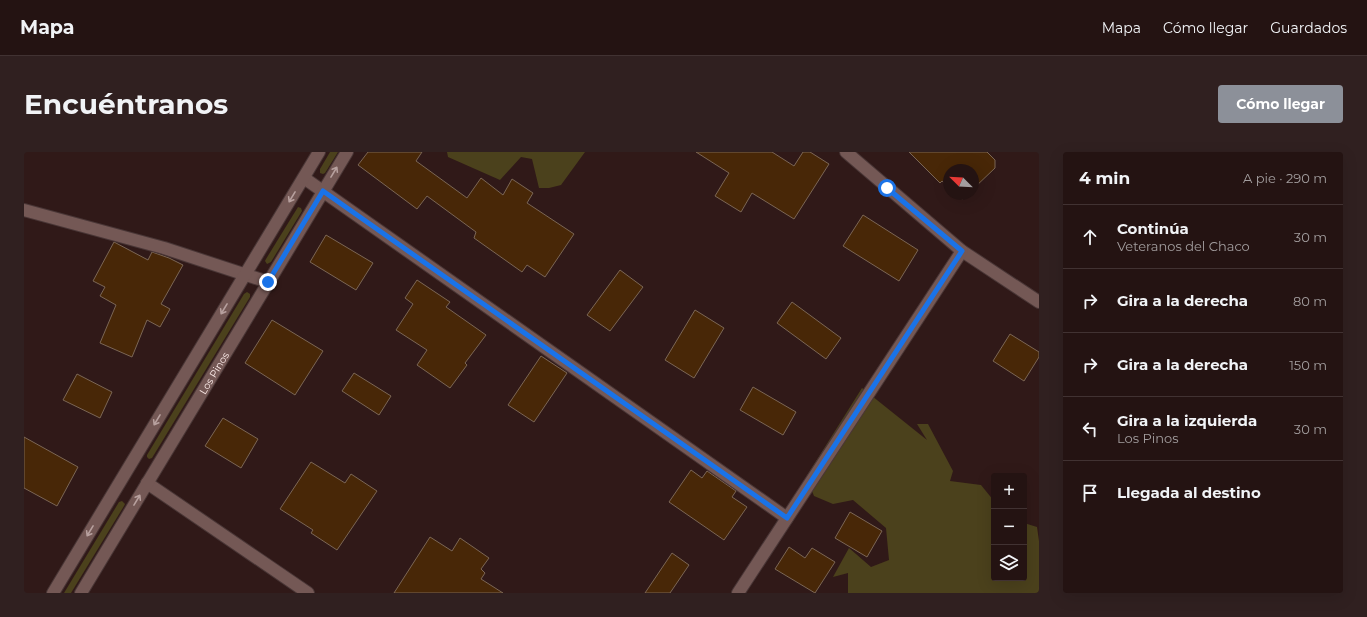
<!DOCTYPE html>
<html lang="es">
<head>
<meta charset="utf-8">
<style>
  :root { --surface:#241312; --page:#302020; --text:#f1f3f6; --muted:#a39e9f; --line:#413232; --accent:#8c9099 }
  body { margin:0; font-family:Montserrat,sans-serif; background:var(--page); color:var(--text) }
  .controls { position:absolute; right:12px; bottom:12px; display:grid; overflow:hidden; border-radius:4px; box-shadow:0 4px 16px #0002 }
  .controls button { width:36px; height:36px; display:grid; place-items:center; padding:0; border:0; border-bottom:1px solid var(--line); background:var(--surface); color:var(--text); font:20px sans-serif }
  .compass { position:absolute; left:919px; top:12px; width:36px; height:36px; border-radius:50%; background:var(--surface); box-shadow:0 4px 16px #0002; rotate:294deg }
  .stop { position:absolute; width:12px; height:12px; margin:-9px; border:3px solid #1a73e8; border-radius:50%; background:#fff }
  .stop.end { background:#1a73e8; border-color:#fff; box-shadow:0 1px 4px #0008 }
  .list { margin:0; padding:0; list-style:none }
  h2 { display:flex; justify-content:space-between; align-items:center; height:52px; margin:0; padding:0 16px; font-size:17px }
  h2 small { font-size:13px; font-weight:400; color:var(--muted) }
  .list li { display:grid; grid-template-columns:26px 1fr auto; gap:12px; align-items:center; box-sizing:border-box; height:64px; padding:0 16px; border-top:1px solid var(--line) }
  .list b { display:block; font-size:15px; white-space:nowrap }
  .list p { margin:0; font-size:13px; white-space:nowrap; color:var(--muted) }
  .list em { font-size:13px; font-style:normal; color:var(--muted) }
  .icon { flex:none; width:22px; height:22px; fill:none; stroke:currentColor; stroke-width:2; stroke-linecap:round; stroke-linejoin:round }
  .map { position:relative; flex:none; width:1015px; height:441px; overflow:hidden; border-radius:4px }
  header { display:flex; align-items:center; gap:24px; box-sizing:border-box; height:56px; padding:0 20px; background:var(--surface); border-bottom:1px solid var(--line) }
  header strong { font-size:19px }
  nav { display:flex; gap:22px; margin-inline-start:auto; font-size:14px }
  .intro { display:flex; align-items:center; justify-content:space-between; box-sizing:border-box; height:96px; padding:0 24px }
  h1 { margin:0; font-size:28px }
  .button { padding:10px 18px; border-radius:4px; background:var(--accent); color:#fff; font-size:14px; font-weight:700 }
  main { display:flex; gap:24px; padding:0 24px }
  aside { flex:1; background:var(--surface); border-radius:4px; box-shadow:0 4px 16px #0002 }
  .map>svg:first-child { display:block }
  .green { fill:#4b411c }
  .building { fill:#482707; stroke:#7b6655 }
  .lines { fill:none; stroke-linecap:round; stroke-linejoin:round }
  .minor-casing { stroke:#493636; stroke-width:14 }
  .minor { stroke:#745855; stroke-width:12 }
  .oneway { stroke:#b7a09e }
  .route { stroke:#1a73e8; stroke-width:5 }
  .labels { text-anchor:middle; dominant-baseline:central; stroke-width:3.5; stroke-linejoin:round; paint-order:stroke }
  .street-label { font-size:10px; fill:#fae9e7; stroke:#301918 }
</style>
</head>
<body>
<header>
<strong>Mapa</strong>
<nav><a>Mapa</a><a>Cómo llegar</a><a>Guardados</a></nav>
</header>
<div class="intro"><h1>Encuéntranos</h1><a class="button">Cómo llegar</a></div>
<main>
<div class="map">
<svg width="1015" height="441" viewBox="0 0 1015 441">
  <rect width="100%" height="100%" fill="#301918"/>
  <!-- green -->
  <g class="green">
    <path d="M 306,0 L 314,0 L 301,21 L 299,22 L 296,21 L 296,17 Z"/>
    <path d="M 423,0 L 561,0 L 537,33 L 525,36 L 515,36 L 508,7 L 497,5 L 476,28 L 424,5 Z"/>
    <path d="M 274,55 L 277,56 L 278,59 L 247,110 L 243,112 L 241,109 L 242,107 Z"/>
    <path d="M 223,140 L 226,142 L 226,145 L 128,306 L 125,307 L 123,305 L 123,303 L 220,142 Z"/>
    <path d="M 838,236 L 903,288 L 893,272 L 904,272 L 929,319 L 926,329 L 957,333 L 970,349 L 970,426 L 1000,426 L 1000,371 L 1013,375 L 1015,389 L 1015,441 L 824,441 L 824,421 L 809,425 L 825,396 L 847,415 L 865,408 L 862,376 L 829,348 L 809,352 L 790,344 L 782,325 Z"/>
    <path d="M 98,349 L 101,352 L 100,354 L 47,441 L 40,441 L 95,350 Z"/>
  </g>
  <!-- building -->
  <g class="building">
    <path d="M 344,0 L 398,0 L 392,9 L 443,46 L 457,26 L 479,43 L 488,27 L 509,41 L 503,51 L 550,82 L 521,125 L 503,113 L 498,120 L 450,86 L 452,80 L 403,44 L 393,57 L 334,13 Z"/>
    <path d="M 672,0 L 748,0 L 770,14 L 779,0 L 786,0 L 805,12 L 770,67 L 728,41 L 717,60 L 691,44 L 705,21 Z"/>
    <path d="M 885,0 L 963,0 L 971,8 L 971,16 L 949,37 L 949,18 L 925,18 L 925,35 L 918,29 L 916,31 Z"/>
    <path d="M 932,42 L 944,42 L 938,48 Z"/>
    <path d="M 839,63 L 894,98 L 875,129 L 819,94 Z"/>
    <path d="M 302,83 L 349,111 L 332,138 L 286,110 Z"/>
    <path d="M 90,90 L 124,108 L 128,100 L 145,106 L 159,113 L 137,152 L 146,157 L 136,175 L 123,168 L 108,205 L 76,191 L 92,153 L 76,144 L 81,135 L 69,129 Z"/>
    <path d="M 596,118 L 619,135 L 586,179 L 563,163 Z"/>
    <path d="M 393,128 L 426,150 L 422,155 L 462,183 L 441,211 L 443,213 L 426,236 L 393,213 L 403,198 L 372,178 L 389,152 L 381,146 Z"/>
    <path d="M 768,150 L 817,186 L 802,207 L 753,171 Z"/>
    <path d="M 671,158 L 700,176 L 670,226 L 641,208 Z"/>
    <path d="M 248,168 L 299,199 L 271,243 L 221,211 Z"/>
    <path d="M 986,182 L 1015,200 L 1015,205 L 1000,229 L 969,209 Z"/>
    <path d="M 517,204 L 543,221 L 510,270 L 484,253 Z"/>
    <path d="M 330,221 L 367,244 L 355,263 L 318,239 Z"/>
    <path d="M 53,222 L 88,240 L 76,266 L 39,248 Z"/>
    <path d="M 729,235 L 772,260 L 759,283 L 716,258 Z"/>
    <path d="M 199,266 L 234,287 L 217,316 L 181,294 Z"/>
    <path d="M 0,285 L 54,315 L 33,354 L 0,336 Z"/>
    <path d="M 287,310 L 321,331 L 327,322 L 353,339 L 313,398 L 287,381 L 289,378 L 256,357 Z"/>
    <path d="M 667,318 L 678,326 L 683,319 L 712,339 L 708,345 L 723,355 L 700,388 L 645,350 Z"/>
    <path d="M 826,360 L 858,379 L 843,405 L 811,386 Z"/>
    <path d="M 406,385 L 428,399 L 436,386 L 465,406 L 457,417 L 461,421 L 457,427 L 479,441 L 370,441 Z"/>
    <path d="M 765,395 L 781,406 L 788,396 L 811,410 L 791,441 L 751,417 Z"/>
    <path d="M 648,401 L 665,413 L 646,441 L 621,441 Z"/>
  </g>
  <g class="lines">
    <defs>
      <g id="minor">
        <path d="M 822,0 L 938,99 L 1015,150"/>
        <path d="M 280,26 L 763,366"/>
        <path d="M 0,58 L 140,96 L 244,130"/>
        <path d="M 123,331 L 284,441"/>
        <path d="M 29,441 L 295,0"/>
        <path id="s1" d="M 57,441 L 323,0"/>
        <path d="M 714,441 L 938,99"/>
      </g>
    </defs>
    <!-- minor casing -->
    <use href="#minor" class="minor-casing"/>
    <!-- minor -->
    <use href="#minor" class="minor"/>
  </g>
  <!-- one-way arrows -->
  <defs><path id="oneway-shaft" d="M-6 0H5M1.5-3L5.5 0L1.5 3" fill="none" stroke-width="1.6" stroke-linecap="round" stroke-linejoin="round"/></defs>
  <g class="oneway">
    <use href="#oneway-shaft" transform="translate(310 20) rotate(-59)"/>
    <use href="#oneway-shaft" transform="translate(268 45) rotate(121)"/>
    <use href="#oneway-shaft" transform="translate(200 157) rotate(121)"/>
    <use href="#oneway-shaft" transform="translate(133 268) rotate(121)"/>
    <use href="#oneway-shaft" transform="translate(113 348) rotate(-59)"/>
    <use href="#oneway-shaft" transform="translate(66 379) rotate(121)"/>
  </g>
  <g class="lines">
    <!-- route -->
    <path class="route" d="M 244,130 L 299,39 L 763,366 L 938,99 L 863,36"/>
  </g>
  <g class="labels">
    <!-- street labels -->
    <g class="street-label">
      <text stroke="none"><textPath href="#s1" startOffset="257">Los Pinos</textPath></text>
    </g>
  </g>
</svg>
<div class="controls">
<button>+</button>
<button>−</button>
<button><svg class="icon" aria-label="layers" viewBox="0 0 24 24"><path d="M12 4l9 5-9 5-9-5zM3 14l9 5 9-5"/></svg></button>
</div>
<svg class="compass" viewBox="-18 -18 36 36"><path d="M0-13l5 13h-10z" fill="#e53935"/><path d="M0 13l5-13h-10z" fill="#a39e9f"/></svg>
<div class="stop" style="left:863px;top:36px"></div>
<div class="stop end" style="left:244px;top:130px"></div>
</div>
<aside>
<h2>4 min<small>A pie · 290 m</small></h2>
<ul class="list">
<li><svg class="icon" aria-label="ahead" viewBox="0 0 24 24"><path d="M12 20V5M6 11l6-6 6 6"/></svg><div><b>Continúa</b><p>Veteranos del Chaco</p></div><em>30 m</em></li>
<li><svg class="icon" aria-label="right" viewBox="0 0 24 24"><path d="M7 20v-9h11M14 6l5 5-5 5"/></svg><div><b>Gira a la derecha</b></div><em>80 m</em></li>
<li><svg class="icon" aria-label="right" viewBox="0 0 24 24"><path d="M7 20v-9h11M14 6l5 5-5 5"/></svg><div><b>Gira a la derecha</b></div><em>150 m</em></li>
<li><svg class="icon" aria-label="left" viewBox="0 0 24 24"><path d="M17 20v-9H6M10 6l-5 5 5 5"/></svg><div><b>Gira a la izquierda</b><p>Los Pinos</p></div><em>30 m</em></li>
<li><svg class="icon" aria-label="arrive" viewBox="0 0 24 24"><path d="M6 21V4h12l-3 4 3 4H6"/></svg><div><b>Llegada al destino</b></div></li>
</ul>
</aside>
</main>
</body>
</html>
